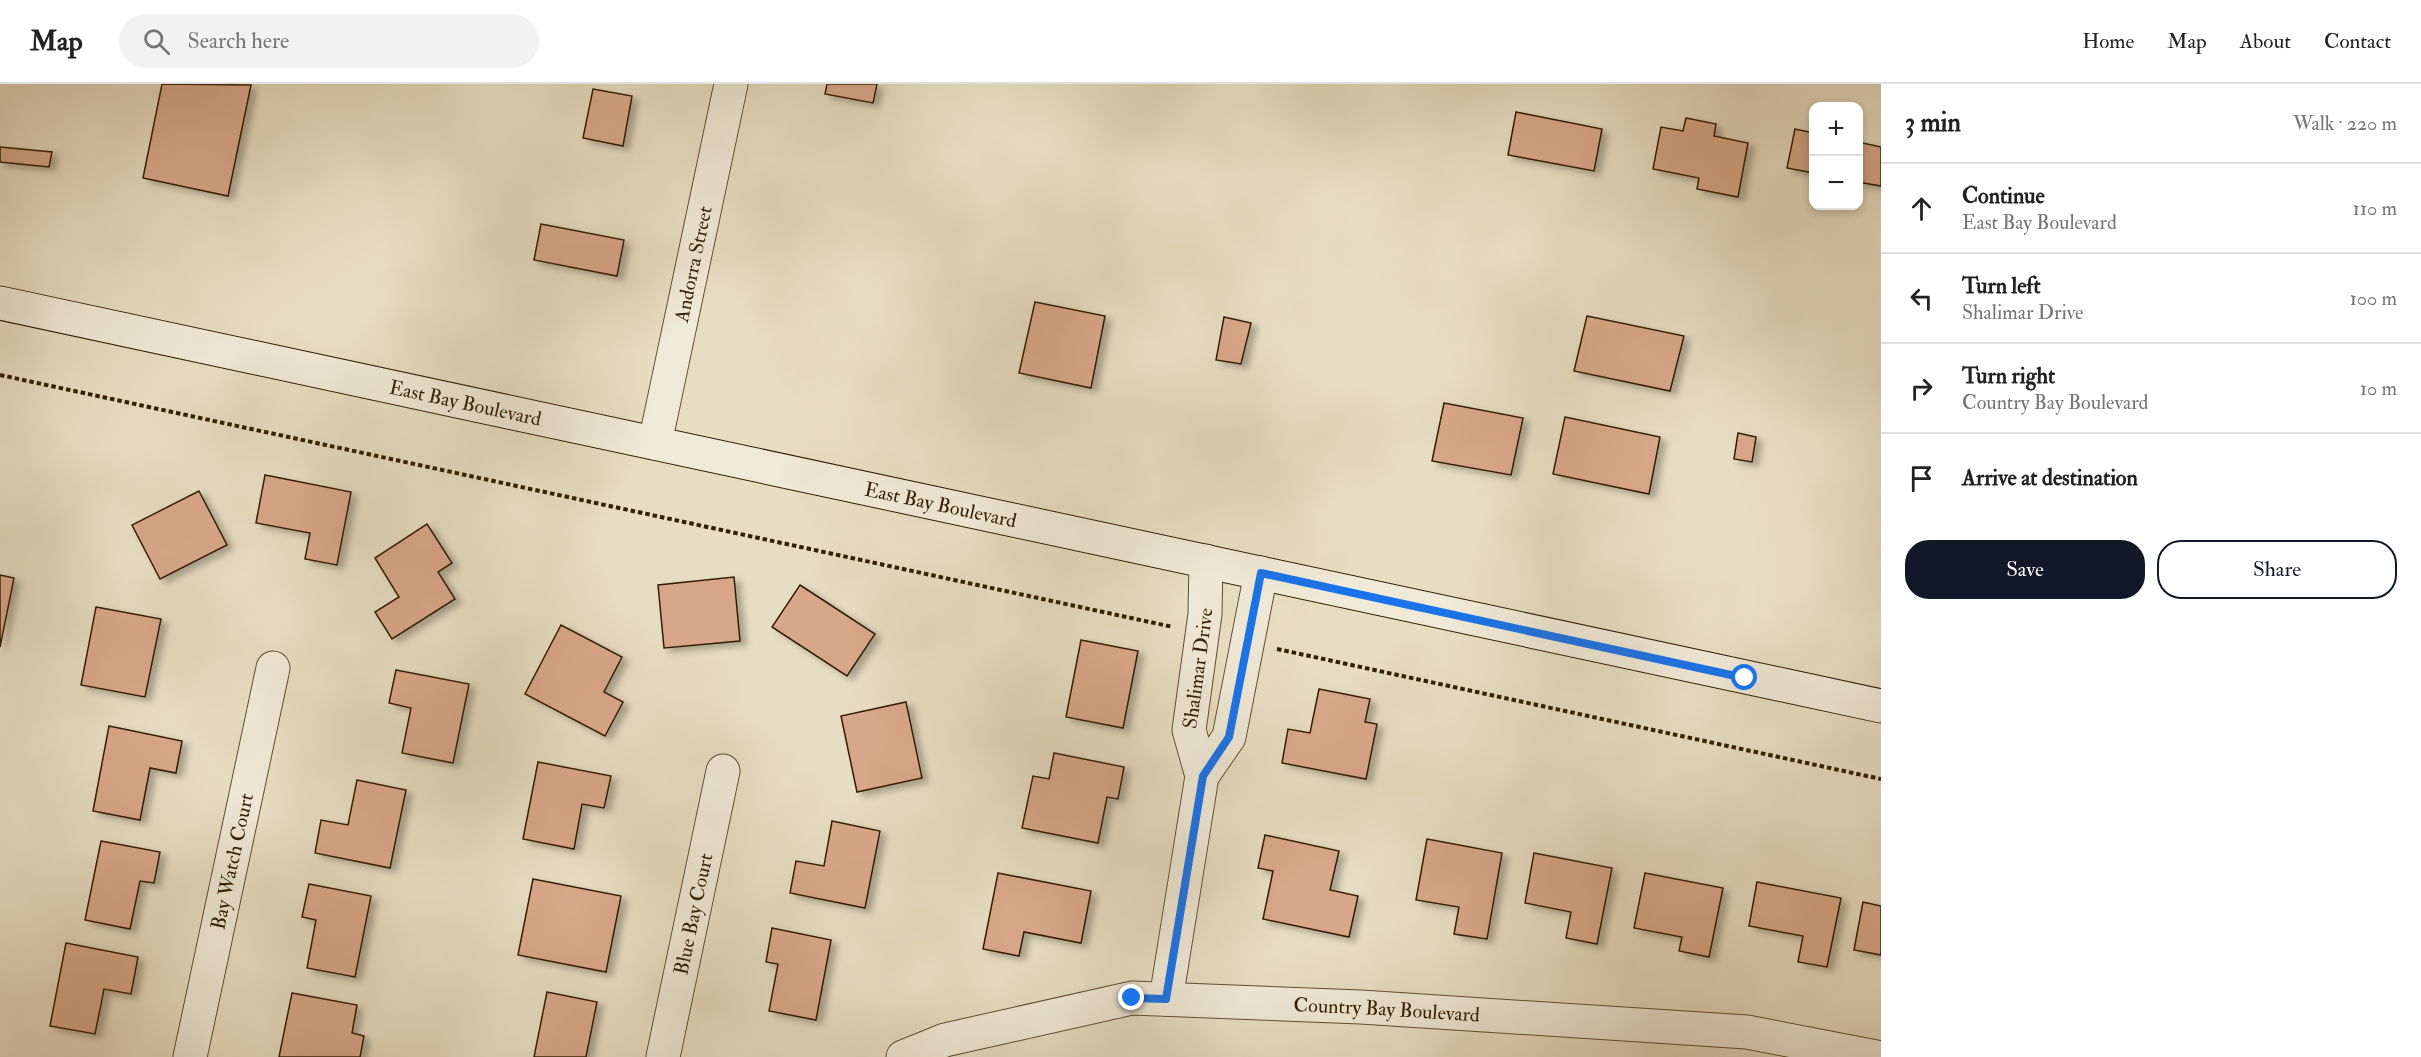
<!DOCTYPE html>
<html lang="en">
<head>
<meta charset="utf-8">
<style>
  :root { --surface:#fff; --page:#f2f2f2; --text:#222; --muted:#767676; --line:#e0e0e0; --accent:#111827 }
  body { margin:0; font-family:"IM FELL Double Pica",serif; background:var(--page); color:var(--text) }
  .controls { position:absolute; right:18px; top:18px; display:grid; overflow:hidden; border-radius:12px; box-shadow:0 3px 9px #0003 }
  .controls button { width:54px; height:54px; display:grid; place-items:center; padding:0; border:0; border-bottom:2px solid var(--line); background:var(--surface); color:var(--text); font:30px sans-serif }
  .stop { position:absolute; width:18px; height:18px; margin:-14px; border:4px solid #1a73e8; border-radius:50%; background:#fff }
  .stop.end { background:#1a73e8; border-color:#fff; box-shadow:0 2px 6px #0008 }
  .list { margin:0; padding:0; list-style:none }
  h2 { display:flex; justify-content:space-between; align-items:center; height:78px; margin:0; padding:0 24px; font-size:26px }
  h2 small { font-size:20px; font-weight:400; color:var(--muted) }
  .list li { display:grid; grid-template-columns:39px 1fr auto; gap:18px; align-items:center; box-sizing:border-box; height:90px; padding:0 24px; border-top:2px solid var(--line) }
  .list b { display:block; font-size:22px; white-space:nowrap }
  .list p { margin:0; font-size:20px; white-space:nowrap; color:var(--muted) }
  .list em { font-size:20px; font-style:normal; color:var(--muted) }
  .actions { display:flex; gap:12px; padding:18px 24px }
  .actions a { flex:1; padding:14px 0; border:2px solid var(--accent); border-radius:24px; text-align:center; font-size:21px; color:var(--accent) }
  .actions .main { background:var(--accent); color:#fff }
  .icon { flex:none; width:33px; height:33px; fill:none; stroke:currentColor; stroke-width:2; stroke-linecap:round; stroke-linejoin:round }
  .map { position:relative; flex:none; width:1881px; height:973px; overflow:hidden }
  header { display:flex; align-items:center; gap:36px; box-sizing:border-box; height:84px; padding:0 30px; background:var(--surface); border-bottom:2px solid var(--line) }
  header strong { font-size:28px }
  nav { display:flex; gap:33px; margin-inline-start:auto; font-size:21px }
  .search { width:420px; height:54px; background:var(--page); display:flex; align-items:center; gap:15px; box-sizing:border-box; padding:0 21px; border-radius:33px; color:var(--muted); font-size:22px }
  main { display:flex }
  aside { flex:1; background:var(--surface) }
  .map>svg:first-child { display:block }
  .building { fill:#d8a789; stroke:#331f01; stroke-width:1.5; filter:url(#shadow) }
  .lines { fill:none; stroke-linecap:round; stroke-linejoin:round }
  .minor-casing { stroke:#604e31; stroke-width:35 }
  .secondary-casing { stroke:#331f01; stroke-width:35 }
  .path { stroke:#331f01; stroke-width:4; stroke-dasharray:4.5 3; stroke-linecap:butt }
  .minor { stroke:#efe9d7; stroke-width:33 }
  .secondary { stroke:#efe9d7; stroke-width:33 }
  .route { stroke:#1a73e8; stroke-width:8 }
  .labels { text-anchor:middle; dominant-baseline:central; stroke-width:4.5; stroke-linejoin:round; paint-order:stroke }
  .street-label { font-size:20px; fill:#331f01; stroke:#efe9d7 }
</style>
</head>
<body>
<header>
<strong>Map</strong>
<div class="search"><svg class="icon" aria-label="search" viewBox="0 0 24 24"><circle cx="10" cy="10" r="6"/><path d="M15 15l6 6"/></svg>Search here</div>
<nav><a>Home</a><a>Map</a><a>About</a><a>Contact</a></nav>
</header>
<main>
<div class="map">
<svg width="1881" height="973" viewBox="0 0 1881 973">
  <defs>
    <filter id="shadow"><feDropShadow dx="6" dy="4" stdDeviation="3" flood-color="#0004"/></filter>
  </defs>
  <rect width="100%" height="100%" fill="#e7ddc2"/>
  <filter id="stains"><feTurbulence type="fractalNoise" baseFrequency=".00333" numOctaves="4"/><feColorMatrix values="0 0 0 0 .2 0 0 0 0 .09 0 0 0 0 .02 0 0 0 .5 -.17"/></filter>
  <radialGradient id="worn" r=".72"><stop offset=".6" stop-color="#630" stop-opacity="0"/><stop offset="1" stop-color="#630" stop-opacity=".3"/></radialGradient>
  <!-- building -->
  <g class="building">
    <path d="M 162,0 L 251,1 L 228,112 L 143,94 Z"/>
    <path d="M 827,0 L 877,0 L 873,19 L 825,10 Z"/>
    <path d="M 593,5 L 632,12 L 623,62 L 583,54 Z"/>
    <path d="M 1516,28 L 1602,45 L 1594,87 L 1508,71 Z"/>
    <path d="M 1686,34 L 1716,40 L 1714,52 L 1748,59 L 1738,113 L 1697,105 L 1699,94 L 1653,85 L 1661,43 L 1683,47 Z"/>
    <path d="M 1795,45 L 1814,49 L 1814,89 L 1787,84 Z"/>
    <path d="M 1858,58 L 1881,63 L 1881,102 L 1858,98 Z"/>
    <path d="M 0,63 L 52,68 L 49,83 L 0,78 Z"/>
    <path d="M 541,140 L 624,156 L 617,192 L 534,176 Z"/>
    <path d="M 1035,218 L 1105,232 L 1091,304 L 1019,289 Z"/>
    <path d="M 1587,232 L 1684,252 L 1670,307 L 1574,287 Z"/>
    <path d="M 1224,233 L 1251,239 L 1241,280 L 1216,276 Z"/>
    <path d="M 1444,319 L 1523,334 L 1511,391 L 1432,377 Z"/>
    <path d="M 1565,333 L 1660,353 L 1649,410 L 1553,390 Z"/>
    <path d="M 1738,349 L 1756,353 L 1752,378 L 1734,375 Z"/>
    <path d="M 265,391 L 351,408 L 337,481 L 305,475 L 310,449 L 256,439 Z"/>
    <path d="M 199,407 L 227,461 L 160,495 L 132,441 Z"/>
    <path d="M 427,440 L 452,479 L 438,488 L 455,515 L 392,555 L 375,528 L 399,513 L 375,474 Z"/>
    <path d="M 0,491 L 14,494 L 0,563 Z"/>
    <path d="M 734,493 L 740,557 L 664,564 L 658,501 Z"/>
    <path d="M 800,501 L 875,550 L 847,592 L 772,543 Z"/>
    <path d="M 96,523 L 161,535 L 145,613 L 81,601 Z"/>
    <path d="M 561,541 L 622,573 L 604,608 L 623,618 L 605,652 L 525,610 Z"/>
    <path d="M 1081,556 L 1138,567 L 1123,644 L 1066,633 Z"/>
    <path d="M 396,586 L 469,600 L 453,679 L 402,669 L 411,624 L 389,619 Z"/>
    <path d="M 1319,605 L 1370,615 L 1365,638 L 1377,640 L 1366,695 L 1282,679 L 1288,645 L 1310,649 Z"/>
    <path d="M 906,618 L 922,694 L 857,708 L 841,632 Z"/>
    <path d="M 109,642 L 182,657 L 176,689 L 150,684 L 140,736 L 93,727 Z"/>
    <path d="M 1054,669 L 1124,683 L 1118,715 L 1107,713 L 1098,759 L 1022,744 L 1033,692 L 1049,695 Z"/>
    <path d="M 538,678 L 611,692 L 604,724 L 582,720 L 574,765 L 523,755 Z"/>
    <path d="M 357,696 L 406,706 L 390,784 L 315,769 L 321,736 L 348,741 Z"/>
    <path d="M 832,737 L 880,747 L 865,824 L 790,809 L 796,777 L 824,782 Z"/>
    <path d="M 1265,751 L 1339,767 L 1330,806 L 1358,812 L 1349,853 L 1263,835 L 1273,787 L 1258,784 Z"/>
    <path d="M 1427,755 L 1502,769 L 1487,855 L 1454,850 L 1459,823 L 1416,816 Z"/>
    <path d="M 101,757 L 160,768 L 154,799 L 140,797 L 130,845 L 85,836 Z"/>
    <path d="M 1534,769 L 1612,784 L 1597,860 L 1566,854 L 1571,828 L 1525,819 Z"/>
    <path d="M 998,789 L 1091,807 L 1081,859 L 1024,848 L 1019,872 L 983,865 Z"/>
    <path d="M 1645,789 L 1723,804 L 1709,873 L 1679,867 L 1682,853 L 1634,844 Z"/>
    <path d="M 533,795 L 621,812 L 606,888 L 518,871 Z"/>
    <path d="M 1757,798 L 1841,814 L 1827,883 L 1798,878 L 1803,852 L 1749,842 Z"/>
    <path d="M 309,800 L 371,812 L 355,893 L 307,884 L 316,836 L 302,833 Z"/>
    <path d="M 1863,818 L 1881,822 L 1881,871 L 1854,866 Z"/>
    <path d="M 772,844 L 831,856 L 816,936 L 769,927 L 778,880 L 766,878 Z"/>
    <path d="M 66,859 L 138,873 L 131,910 L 104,905 L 95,950 L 50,942 Z"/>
    <path d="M 547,908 L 597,918 L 586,973 L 534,973 Z"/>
    <path d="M 292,909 L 357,921 L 352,949 L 364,952 L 360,973 L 279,973 Z"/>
  </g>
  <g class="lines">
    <defs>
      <g id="minor">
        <path id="s1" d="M 655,359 L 731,0"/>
        <path id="s2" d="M 1202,692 L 1189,646 L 1205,530 L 1206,477"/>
        <path d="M 1166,915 L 1202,692 L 1229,653 L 1261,489"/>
        <path id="s3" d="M 190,973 L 273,584"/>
        <path id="s4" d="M 663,973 L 723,687"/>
        <path id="s5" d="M 903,973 L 945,956 L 1132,914 L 1361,923 L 1747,948 L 1876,973"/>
      </g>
      <g id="secondary">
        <path id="s6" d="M 0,219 L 1881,622"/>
      </g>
    </defs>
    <!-- minor casing -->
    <use href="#minor" class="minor-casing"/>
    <!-- secondary casing -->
    <use href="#secondary" class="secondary-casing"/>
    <!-- path -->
    <g class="path">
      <path d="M 0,291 L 1173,543"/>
      <path d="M 1277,565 L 1881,695"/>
    </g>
    <!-- minor -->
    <use href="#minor" class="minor"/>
    <!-- secondary -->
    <use href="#secondary" class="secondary"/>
  </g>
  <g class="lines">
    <!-- route -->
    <path class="route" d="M 1132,914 L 1166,915 L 1203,692 L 1229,653 L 1261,489 L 1745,594"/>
  </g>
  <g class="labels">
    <!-- street labels -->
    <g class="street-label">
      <text stroke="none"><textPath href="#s1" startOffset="183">Andorra Street</textPath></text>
      <text stroke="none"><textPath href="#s6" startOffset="476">East Bay Boulevard</textPath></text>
      <text stroke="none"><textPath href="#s6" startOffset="962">East Bay Boulevard</textPath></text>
      <text stroke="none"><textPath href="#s2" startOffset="110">Shalimar Drive</textPath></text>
      <text stroke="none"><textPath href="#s3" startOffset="200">Bay Watch Court</textPath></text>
      <text stroke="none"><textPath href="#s4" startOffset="146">Blue Bay Court</textPath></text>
      <text stroke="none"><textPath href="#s5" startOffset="492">Country Bay Boulevard</textPath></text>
    </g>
  </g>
  <rect width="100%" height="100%" filter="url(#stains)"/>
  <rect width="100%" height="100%" fill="url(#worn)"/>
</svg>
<div class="controls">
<button>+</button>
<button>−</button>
</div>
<div class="stop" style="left:1745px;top:594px"></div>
<div class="stop end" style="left:1132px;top:914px"></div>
</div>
<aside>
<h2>3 min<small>Walk · 220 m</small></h2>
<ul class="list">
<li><svg class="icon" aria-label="ahead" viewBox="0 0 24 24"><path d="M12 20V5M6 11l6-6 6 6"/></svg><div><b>Continue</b><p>East Bay Boulevard</p></div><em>110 m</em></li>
<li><svg class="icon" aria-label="left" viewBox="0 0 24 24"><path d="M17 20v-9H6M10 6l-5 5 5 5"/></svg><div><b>Turn left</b><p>Shalimar Drive</p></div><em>100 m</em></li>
<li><svg class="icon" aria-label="right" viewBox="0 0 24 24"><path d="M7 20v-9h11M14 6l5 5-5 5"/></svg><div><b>Turn right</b><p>Country Bay Boulevard</p></div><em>10 m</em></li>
<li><svg class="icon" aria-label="arrive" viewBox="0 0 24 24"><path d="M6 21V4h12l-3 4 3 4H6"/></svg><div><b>Arrive at destination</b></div></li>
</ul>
<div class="actions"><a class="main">Save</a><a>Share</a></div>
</aside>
</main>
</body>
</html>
